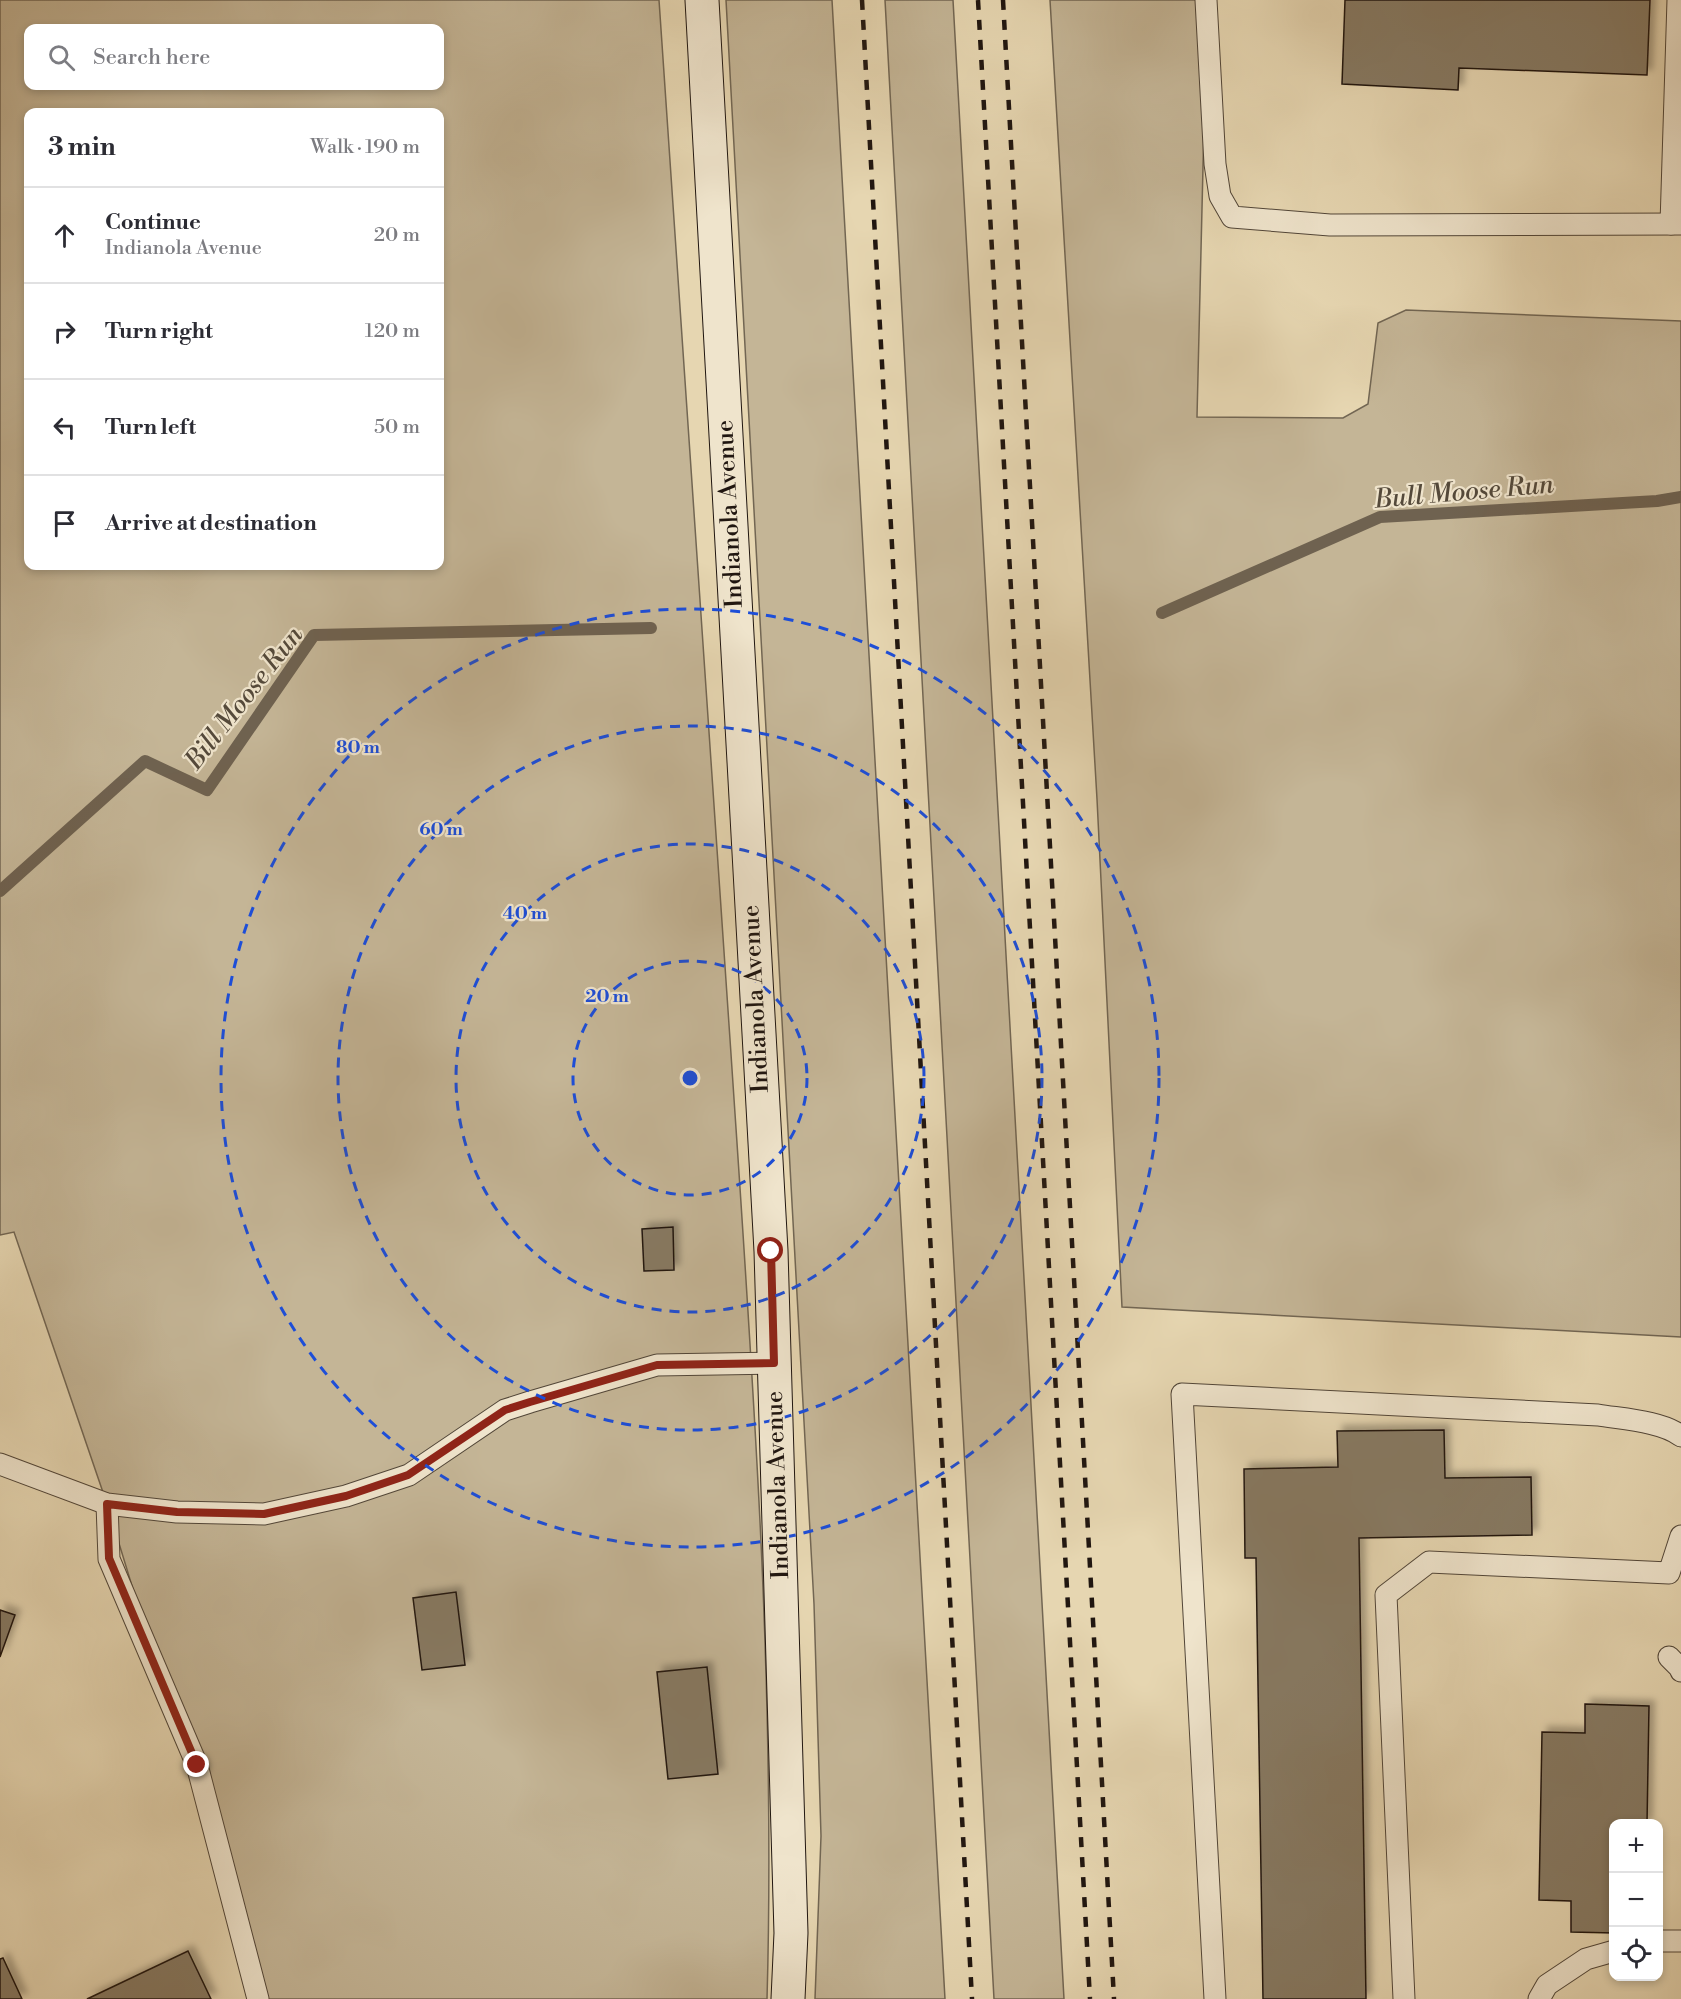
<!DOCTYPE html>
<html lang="en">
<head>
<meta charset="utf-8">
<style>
  :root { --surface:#fff; --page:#f2f2f3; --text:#2b2b33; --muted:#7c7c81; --line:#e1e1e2 }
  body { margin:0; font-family:"Libre Bodoni",serif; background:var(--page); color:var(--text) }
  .controls { position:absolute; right:18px; bottom:18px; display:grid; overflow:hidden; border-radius:12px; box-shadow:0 3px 9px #0003 }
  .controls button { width:54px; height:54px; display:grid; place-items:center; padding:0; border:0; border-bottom:2px solid var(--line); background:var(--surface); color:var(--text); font:30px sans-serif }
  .stop { position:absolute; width:18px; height:18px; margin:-14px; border:4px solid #8f2418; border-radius:50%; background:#fff }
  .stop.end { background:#8f2418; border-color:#fff; box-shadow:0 2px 6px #0008 }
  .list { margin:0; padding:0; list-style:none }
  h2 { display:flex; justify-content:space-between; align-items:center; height:78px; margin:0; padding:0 24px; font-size:26px }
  h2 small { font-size:20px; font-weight:400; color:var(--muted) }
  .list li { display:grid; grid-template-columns:39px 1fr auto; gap:18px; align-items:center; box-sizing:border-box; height:96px; padding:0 24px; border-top:2px solid var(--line) }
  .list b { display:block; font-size:22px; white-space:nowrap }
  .list p { margin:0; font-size:20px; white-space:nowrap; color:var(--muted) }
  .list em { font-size:20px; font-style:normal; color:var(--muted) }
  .icon { flex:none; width:33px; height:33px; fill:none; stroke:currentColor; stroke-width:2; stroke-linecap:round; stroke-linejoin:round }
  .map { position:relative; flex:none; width:1681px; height:1999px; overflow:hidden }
  .search { position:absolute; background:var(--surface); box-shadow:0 3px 9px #0003; left:24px; top:24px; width:420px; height:66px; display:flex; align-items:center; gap:15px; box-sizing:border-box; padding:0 21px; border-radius:12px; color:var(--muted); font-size:22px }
  .panel { position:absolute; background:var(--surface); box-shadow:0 3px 9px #0003; left:24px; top:108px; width:420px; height:462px; border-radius:12px }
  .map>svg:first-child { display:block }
  .green { fill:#c4b596; stroke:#726653; stroke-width:1.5; fill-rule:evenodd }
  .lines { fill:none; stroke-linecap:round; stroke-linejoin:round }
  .stream { stroke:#6f6250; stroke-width:12 }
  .building { fill:#877a64; stroke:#201610; stroke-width:1.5; filter:url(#shadow) }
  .lane-casing { stroke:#524638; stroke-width:23 }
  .secondary-casing { stroke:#201610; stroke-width:35 }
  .lane { stroke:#efe4cc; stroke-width:21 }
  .secondary { stroke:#efe4cc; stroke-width:33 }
  .rail { stroke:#201610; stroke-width:4.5; stroke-dasharray:10 10; stroke-linecap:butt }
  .route { stroke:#8f2418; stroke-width:8 }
  .ring { fill:none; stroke:#1d4ed8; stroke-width:3; stroke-dasharray:10 8 }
  .labels { text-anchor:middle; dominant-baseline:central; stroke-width:4.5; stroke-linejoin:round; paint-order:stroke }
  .street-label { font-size:24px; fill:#201610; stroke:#efe4cc }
  .water-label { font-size:26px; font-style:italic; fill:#54493a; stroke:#efe4cc }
  .centre { fill:#1d4ed8; stroke:#efe4cc; stroke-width:3 }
  .ring-label { font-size:18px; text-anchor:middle; font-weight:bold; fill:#1d4ed8; stroke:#efe4cc; stroke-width:4.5; stroke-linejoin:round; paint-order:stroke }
</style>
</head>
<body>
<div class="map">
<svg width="1681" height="1999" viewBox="0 0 1681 1999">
  <defs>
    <filter id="shadow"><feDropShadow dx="5.5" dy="-5.5" stdDeviation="3" flood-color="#0004"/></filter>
  </defs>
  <rect width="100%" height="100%" fill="#e6d6b1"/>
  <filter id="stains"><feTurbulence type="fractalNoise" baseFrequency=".00333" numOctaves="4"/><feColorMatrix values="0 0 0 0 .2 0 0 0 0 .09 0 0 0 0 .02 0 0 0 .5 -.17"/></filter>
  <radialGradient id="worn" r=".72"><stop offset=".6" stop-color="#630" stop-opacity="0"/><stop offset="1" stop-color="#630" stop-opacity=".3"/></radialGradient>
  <!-- green -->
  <g class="green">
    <path d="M 0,0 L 659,0 C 683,351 707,703 731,1054 C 752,1368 776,1684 767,1999 L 258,1999 L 107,1504 L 14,1232 L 0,1235 ZM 28,28 L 440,28 L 440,86 L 28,86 ZM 28,112 L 440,112 L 440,566 L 28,566 Z"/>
    <path d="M 726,0 L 832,0 L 945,1999 L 815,1999 L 821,1836 L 814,1604 Z"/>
    <path d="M 885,0 L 953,0 L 1064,1999 L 994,1999 Z"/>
    <path d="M 1050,0 L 1207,0 L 1197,417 L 1343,418 L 1368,404 L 1378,323 L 1406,310 L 1681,321 L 1681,1337 L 1122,1307 L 1097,799 Z"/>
  </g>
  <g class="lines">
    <!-- stream -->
    <g class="stream">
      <path d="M 1162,613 L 1380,517 L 1657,501 L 1681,497"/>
      <path d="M 0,891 L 145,761 L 207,790 L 314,635 L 651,628"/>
    </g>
  </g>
  <!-- building -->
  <g class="building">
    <path d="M 1345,0 L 1650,0 L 1647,75 L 1459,68 L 1458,90 L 1342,84 Z"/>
    <path d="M 673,1227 L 674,1270 L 644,1271 L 642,1229 Z"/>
    <path d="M 1444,1430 L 1445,1478 L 1531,1477 L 1532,1535 L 1359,1538 L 1366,1999 L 1263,1999 L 1256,1558 L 1245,1558 L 1244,1469 L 1338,1467 L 1337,1431 Z"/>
    <path d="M 456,1592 L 465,1665 L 422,1670 L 413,1598 Z"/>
    <path d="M 0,1610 L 15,1615 L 0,1657 Z"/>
    <path d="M 707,1667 L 718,1774 L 668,1779 L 657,1672 Z"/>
    <path d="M 1585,1704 L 1649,1706 L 1647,1824 L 1614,1824 L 1614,1933 L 1571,1932 L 1571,1901 L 1539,1900 L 1542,1732 L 1585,1733 Z"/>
    <path d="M 188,1951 L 211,1999 L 87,1999 Z"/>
    <path d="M 3,1958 L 22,1999 L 0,1999 L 0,1959 Z"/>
  </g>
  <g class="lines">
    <defs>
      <g id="lane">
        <path d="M 1206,0 L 1215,164 L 1220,196 L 1232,217 L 1330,225 L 1681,224"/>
        <path d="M 1671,224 L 1678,0"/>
        <path d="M 0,1464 L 107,1504 L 177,1512 L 264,1514 L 346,1496 L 409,1475 L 505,1410 L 530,1402 L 657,1365 L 774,1363"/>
        <path d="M 107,1504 L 109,1559 L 197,1765 L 258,1999"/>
        <path d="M 1669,1657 L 1680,1668 L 1681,1671"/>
        <path d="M 1658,1941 L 1681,1941"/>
        <path d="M 1215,1999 L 1182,1394 L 1598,1415 C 1621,1419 1662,1421 1681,1436"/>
        <path d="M 1404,1999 L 1386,1595 L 1429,1562 L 1669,1573 L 1681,1536"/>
        <path d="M 1539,1999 L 1547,1985 L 1586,1959 L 1614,1951"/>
      </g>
      <path id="secondary" d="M 702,0 L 771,1251 L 791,1933 L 788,1999"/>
    </defs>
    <!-- lane casing -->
    <use href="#lane" class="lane-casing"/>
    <!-- secondary casing -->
    <use href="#secondary" class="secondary-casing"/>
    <!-- lane -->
    <use href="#lane" class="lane"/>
    <!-- secondary -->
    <use href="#secondary" class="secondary"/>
    <!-- rail -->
    <g class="rail">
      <path d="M 862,0 L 972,1999"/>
      <path d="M 978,0 L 1090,1999"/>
      <path d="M 1003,0 L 1114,1999"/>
    </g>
  </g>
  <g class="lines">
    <!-- route -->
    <path class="route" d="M 197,1765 L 109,1558 L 107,1504 L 177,1512 L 264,1514 L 346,1496 L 408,1475 L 505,1410 L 530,1402 L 657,1365 L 774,1363 L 771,1251"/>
  </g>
  <!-- distance rings -->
  <g class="ring">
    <circle cx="690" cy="1078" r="117"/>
    <circle cx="690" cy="1078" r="234"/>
    <circle cx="690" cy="1078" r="352"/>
    <circle cx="690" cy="1078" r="469"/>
  </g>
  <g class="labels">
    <!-- street labels -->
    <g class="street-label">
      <text transform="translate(730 514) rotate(-93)">Indianola Avenue</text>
      <text transform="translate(756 999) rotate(-93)">Indianola Avenue</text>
      <text transform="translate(778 1485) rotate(-92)">Indianola Avenue</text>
    </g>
    <!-- water labels -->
    <g class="water-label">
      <text transform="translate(1464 492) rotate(-5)">Bull Moose Run</text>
      <text transform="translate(244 698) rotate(-52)">Bill Moose Run</text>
    </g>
  </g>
  <circle cx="690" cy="1078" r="9" class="centre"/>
  <g class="ring-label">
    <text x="358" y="753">80 m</text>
    <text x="441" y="835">60 m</text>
    <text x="525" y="919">40 m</text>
    <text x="607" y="1002">20 m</text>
  </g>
  <rect width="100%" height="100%" filter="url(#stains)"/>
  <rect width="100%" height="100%" fill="url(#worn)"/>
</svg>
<div class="controls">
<button>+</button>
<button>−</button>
<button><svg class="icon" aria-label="locate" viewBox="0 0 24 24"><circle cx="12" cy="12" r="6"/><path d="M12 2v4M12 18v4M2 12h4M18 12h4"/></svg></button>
</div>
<div class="stop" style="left:771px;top:1251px"></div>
<div class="stop end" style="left:197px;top:1765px"></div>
<div class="search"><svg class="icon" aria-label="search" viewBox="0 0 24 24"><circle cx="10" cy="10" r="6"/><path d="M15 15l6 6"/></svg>Search here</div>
<section class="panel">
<h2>3 min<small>Walk · 190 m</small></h2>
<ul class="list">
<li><svg class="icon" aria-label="ahead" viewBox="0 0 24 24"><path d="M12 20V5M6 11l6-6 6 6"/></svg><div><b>Continue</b><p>Indianola Avenue</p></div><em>20 m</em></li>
<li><svg class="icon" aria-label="right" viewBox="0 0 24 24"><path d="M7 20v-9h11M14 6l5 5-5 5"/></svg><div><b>Turn right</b></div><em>120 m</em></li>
<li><svg class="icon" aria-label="left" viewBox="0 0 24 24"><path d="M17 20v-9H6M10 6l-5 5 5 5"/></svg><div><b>Turn left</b></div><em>50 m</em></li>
<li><svg class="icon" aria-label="arrive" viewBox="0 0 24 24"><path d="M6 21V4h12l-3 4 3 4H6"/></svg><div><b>Arrive at destination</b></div></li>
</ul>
</section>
</div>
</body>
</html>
